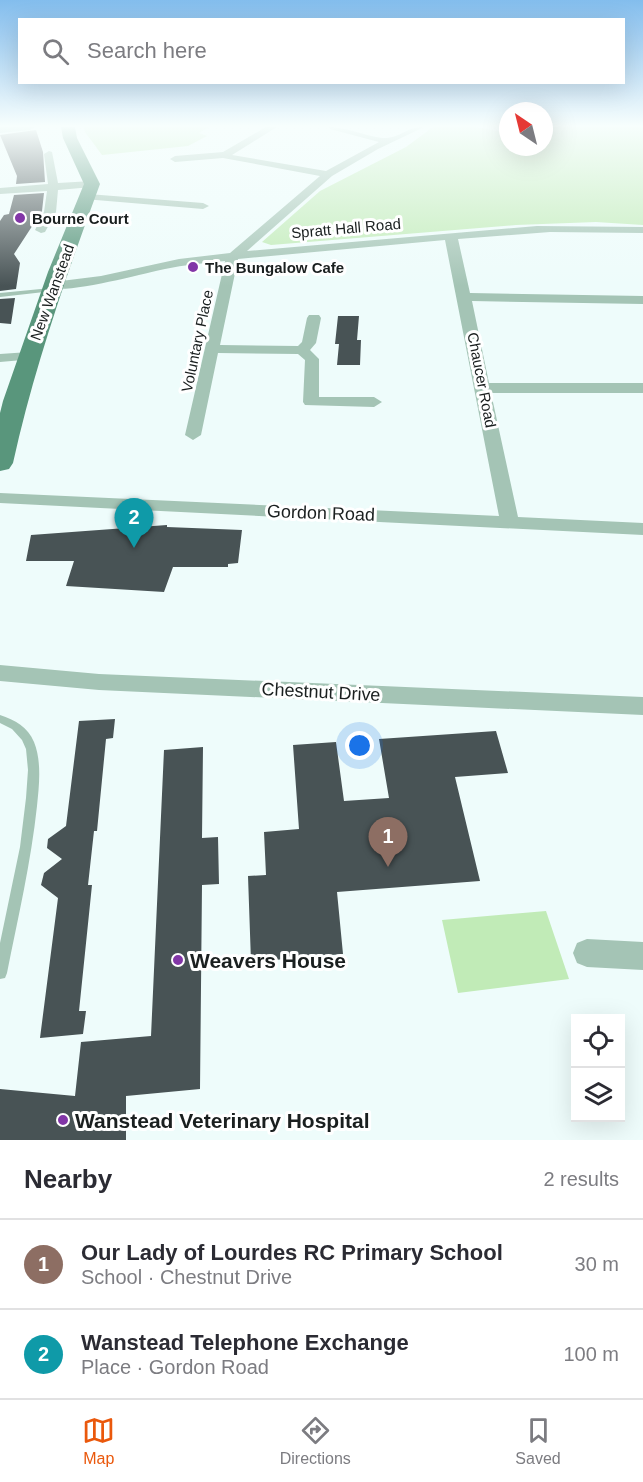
<!DOCTYPE html>
<html lang="en">
<head>
<meta charset="utf-8">
<style>
  :root { --surface:#fff; --page:#f7f7f7; --text:#2b2b33; --muted:#7c7c81; --line:#e1e1e2; --accent:#ea580c }
  body { margin:0; font-family:Helvetica,sans-serif; background:var(--page); color:var(--text) }
  .controls { position:absolute; right:18px; bottom:18px; display:grid; overflow:hidden; border-radius:0px; box-shadow:0 6px 24px #0002 }
  .controls button { width:54px; height:54px; display:grid; place-items:center; padding:0; border:0; border-bottom:2px solid var(--line); background:var(--surface); color:var(--text); font:30px sans-serif }
  .compass { position:absolute; left:499px; top:102px; width:54px; height:54px; border-radius:50%; background:var(--surface); box-shadow:0 6px 24px #0002; rotate:325deg }
  .you { position:absolute; left:360px; top:746px; width:21px; height:21px; margin:-15px; border:4px solid #fff; border-radius:50%; background:#1a73e8; box-shadow:0 0 0 9px #1a73e833 }
  .badge { display:grid; place-items:center; width:39px; height:39px; border-radius:50%; background:var(--accent); color:#fff; font-size:20px; font-weight:700 }
  .pin { position:absolute; translate:-50% -50px; filter:drop-shadow(0 2px 3px #0008) }
  .pin::after { content:''; position:absolute; top:32px; width:21px; height:18px; background:inherit; clip-path:polygon(0 0,100% 0,50% 100%) }
  .list { margin:0; padding:0; list-style:none }
  h2 { display:flex; justify-content:space-between; align-items:center; height:78px; margin:0; padding:0 24px; font-size:26px }
  h2 small { font-size:20px; font-weight:400; color:var(--muted) }
  .list li { display:grid; grid-template-columns:39px 1fr auto; gap:18px; align-items:center; box-sizing:border-box; height:90px; padding:0 24px; border-top:2px solid var(--line) }
  .list b { display:block; font-size:22px; white-space:nowrap }
  .list p { margin:0; font-size:20px; white-space:nowrap; color:var(--muted) }
  .list em { font-size:20px; font-style:normal; color:var(--muted) }
  .icon { flex:none; width:33px; height:33px; fill:none; stroke:currentColor; stroke-width:2; stroke-linecap:round; stroke-linejoin:round }
  .map { position:relative; flex:none; width:643px; height:1140px; overflow:hidden }
  .search { position:absolute; background:var(--surface); box-shadow:0 6px 24px #0002; left:18px; right:18px; top:18px; height:66px; display:flex; align-items:center; gap:15px; box-sizing:border-box; padding:0 21px; border-radius:0px; color:var(--muted); font-size:22px }
  .sheet { height:258px; background:var(--surface) }
  nav { display:flex; justify-content:space-around; align-items:center; box-sizing:border-box; height:84px; border-top:2px solid var(--line); background:var(--surface); font-size:16px; color:var(--muted) }
  nav a { display:grid; justify-items:center; gap:3px }
  nav .on { color:var(--accent) }
  .map>svg:first-child { display:block }
  .green { fill:#c1ebb7 }
  .building { fill:#485355 }
  .lines { fill:none; stroke-linecap:round; stroke-linejoin:round }
  .service { fill:#a4c4b5; fill-rule:evenodd }
  .minor { fill:#a4c4b5; fill-rule:evenodd }
  .primary { fill:#59967c; fill-rule:evenodd }
  .poi-dot { fill:#8236a7; stroke:#fff; stroke-width:2 }
  .labels { text-anchor:middle; dominant-baseline:central; stroke-width:6; stroke-linejoin:round; paint-order:stroke }
  .far-poi-label { font-size:15px; font-weight:bold; fill:#1a1f1f; stroke:#fff; text-anchor:start }
  .far-street-label { font-size:15px; fill:#1a1f1f; stroke:#fff }
  .street-label { font-size:18px; fill:#1a1f1f; stroke:#fff }
  .near-poi-label { font-size:21px; font-weight:bold; fill:#1a1f1f; stroke:#fff; text-anchor:start }
</style>
</head>
<body>
<div class="map">
<svg width="643" height="1140" viewBox="0 0 643 1140">
  <rect width="100%" height="100%" fill="#eefcfb"/>
  <!-- green -->
  <g class="green">
    <path d="M 84,127 L 209,127 L 199,133 L 207,136 L 188,146 L 102,155 L 85,132 Z"/>
    <path d="M 433,127 L 475,127 L 508,133 L 508,147 L 544,147 L 544,127 L 643,127 L 643,225 L 596,222 L 516,225 L 271,245 L 262,242 L 320,191 L 406,147 Z"/>
    <path d="M 546,911 L 569,979 L 458,993 L 442,920 Z"/>
  </g>
  <!-- building -->
  <g class="building">
    <path d="M 36,130 L 43,152 L 45,182 L 16,184 L 17,176 L 0,135 Z"/>
    <path d="M 44,193 L 42,211 L 14,254 L 20,263 L 16,289 L 0,291 L 0,221 L 4,215 L 9,214 L 14,195 Z"/>
    <path d="M 15,298 L 11,324 L 0,323 L 0,299 Z"/>
    <path d="M 338,316 L 359,316 L 357,340 L 361,340 L 360,365 L 337,365 L 339,344 L 335,344 Z"/>
    <path d="M 167,525 L 167,527 L 242,530 L 238,563 L 228,564 L 228,567 L 173,567 L 164,592 L 66,586 L 74,561 L 26,561 L 31,535 Z"/>
    <path d="M 115,719 L 113,738 L 106,739 L 97,831 L 94,831 L 88,885 L 92,885 L 79,1011 L 86,1011 L 83,1034 L 40,1038 L 58,898 L 41,885 L 44,873 L 62,859 L 47,848 L 48,839 L 66,826 L 79,721 Z"/>
    <path d="M 496,731 L 508,773 L 455,777 L 480,881 L 337,892 L 343,954 L 251,962 L 248,876 L 266,875 L 264,832 L 299,829 L 293,745 L 336,742 L 344,801 L 389,798 L 379,739 Z"/>
    <path d="M 203,747 L 202,838 L 218,837 L 219,884 L 202,885 L 200,1089 L 126,1096 L 126,1140 L 0,1140 L 0,1089 L 75,1096 L 81,1042 L 151,1036 L 164,750 Z"/>
  </g>
  <g class="lines">
    <!-- service -->
    <g class="service">
      <path d="M 51,288 L 53,289 L 53,291 L 0,297 L 0,293 Z"/>
      <path d="M 0,715 C 15,720 28,727 34,742 C 42,762 39,786 37,806 C 31,862 18,918 7,973 L 5,978 L 0,979 L 0,943 L 20,847 L 26,798 L 28,770 L 26,749 L 22,740 L 12,729 L 0,723 Z"/>
    </g>
    <!-- minor -->
    <g class="minor">
      <path d="M 0,127 L 35,127 L 30,130 L 0,133 Z"/>
      <path d="M 266,127 L 277,127 L 232,155 L 326,171 L 379,142 L 330,129 L 329,127 C 348,127 372,139 387,138 C 400,137 409,126 424,127 L 378,149 L 332,176 L 247,251 L 537,226 L 643,227 L 643,233 L 550,232 L 458,239 L 470,293 L 643,296 L 643,304 L 472,301 L 489,383 L 643,383 L 643,393 L 491,393 L 518,517 L 643,523 L 643,535 L 0,503 L 0,493 L 499,516 L 445,240 L 238,259 L 220,345 L 298,346 L 302,342 L 307,318 L 309,315 L 319,315 L 321,318 L 316,343 L 310,350 L 319,359 L 319,397 L 374,397 L 382,402 L 374,407 L 305,405 L 303,402 L 305,360 L 298,354 L 218,353 L 201,435 L 193,440 L 185,435 L 225,261 C 205,263 184,265 165,269 C 145,273 58,297 47,286 L 53,282 L 101,276 L 179,259 L 230,253 L 320,176 L 223,158 L 175,162 L 170,159 L 175,156 L 223,152 Z"/>
      <path d="M 49,151 L 52,152 L 58,183 L 92,181 L 97,184 L 92,187 L 58,190 L 56,212 L 45,232 L 41,233 L 35,230 L 44,212 L 47,191 L 0,194 L 0,188 L 48,184 L 44,154 Z"/>
      <path d="M 88,194 L 203,203 L 209,206 L 203,209 L 84,199 L 83,197 Z"/>
      <path d="M 29,352 L 34,353 L 36,356 L 34,359 L 0,362 L 0,354 Z"/>
      <path d="M 0,665 L 99,674 L 643,697 L 643,715 L 99,690 L 0,681 Z"/>
      <path d="M 587,939 L 643,942 L 643,970 L 587,967 L 577,963 L 573,953 L 577,943 Z"/>
    </g>
    <!-- primary -->
    <path class="primary" d="M 61,127 L 75,127 L 77,138 L 100,184 C 66,276 34,368 13,463 L 9,469 L 0,471 L 0,413 L 3,401 L 48,272 L 84,184 L 63,138 Z"/>
  </g>
  <!-- sky -->
  <linearGradient id="sky" x2="0" y2="1"><stop stop-color="#83bded"/><stop offset="0.44" stop-color="#f7fefd"/><stop offset="1" stop-color="#f7fefd" stop-opacity="0"/></linearGradient>
  <rect width="643" height="286" fill="url(#sky)"/>
  <!-- markers -->
  <g class="poi-dot">
    <circle cx="20" cy="218" r="6"/>
    <circle cx="193" cy="267" r="6"/>
    <circle cx="178" cy="960" r="6"/>
    <circle cx="63" cy="1120" r="6"/>
  </g>
  <g class="labels">
    <!-- far-poi labels -->
    <g class="far-poi-label">
      <text x="32" y="218">Bourne Court</text>
      <text x="205" y="267">The Bungalow Cafe</text>
    </g>
    <!-- far-street labels -->
    <g class="far-street-label">
      <text transform="translate(346 228) rotate(-5)">Spratt Hall Road</text>
      <text transform="translate(52 292) rotate(-70)">New Wanstead</text>
      <text transform="translate(197 341) rotate(-78)">Voluntary Place</text>
      <text transform="translate(482 380) rotate(79)">Chaucer Road</text>
    </g>
    <!-- street labels -->
    <g class="street-label">
      <text transform="translate(321 513) rotate(2)">Gordon Road</text>
      <text transform="translate(321 692) rotate(3)">Chestnut Drive</text>
    </g>
    <!-- near-poi labels -->
    <g class="near-poi-label">
      <text x="190" y="960">Weavers House</text>
      <text x="75" y="1120">Wanstead Veterinary Hospital</text>
    </g>
  </g>
</svg>
<div class="controls">
<button><svg class="icon" aria-label="locate" viewBox="0 0 24 24"><circle cx="12" cy="12" r="6"/><path d="M12 2v4M12 18v4M2 12h4M18 12h4"/></svg></button>
<button><svg class="icon" aria-label="layers" viewBox="0 0 24 24"><path d="M12 4l9 5-9 5-9-5zM3 14l9 5 9-5"/></svg></button>
</div>
<svg class="compass" viewBox="-18 -18 36 36"><path d="M0-13l5 13h-10z" fill="#e53935"/><path d="M0 13l5-13h-10z" fill="#7c7c81"/></svg>
<div class="you"></div>
<div class="pin badge" style="left:388px;top:867px;background:#8d6e63">1</div>
<div class="pin badge" style="left:134px;top:548px;background:#0f9aa8">2</div>
<div class="search"><svg class="icon" aria-label="search" viewBox="0 0 24 24"><circle cx="10" cy="10" r="6"/><path d="M15 15l6 6"/></svg>Search here</div>
</div>
<section class="sheet">
<h2>Nearby<small>2 results</small></h2>
<ul class="list">
<li><span class="badge" style="background:#8d6e63">1</span><div><b>Our Lady of Lourdes RC Primary School</b><p>School · Chestnut Drive</p></div><em>30 m</em></li>
<li><span class="badge" style="background:#0f9aa8">2</span><div><b>Wanstead Telephone Exchange</b><p>Place · Gordon Road</p></div><em>100 m</em></li>
</ul>
</section>
<nav>
<a class="on"><svg class="icon" aria-label="map" viewBox="0 0 24 24"><path d="M3 6l6-2 6 2 6-2v14l-6 2-6-2-6 2zM9 4v14M15 6v14"/></svg>Map</a>
<a><svg class="icon" aria-label="directions" viewBox="0 0 24 24"><path d="M12 3l9 9-9 9-9-9zM9 14v-3h6M13 9l2 2-2 2"/></svg>Directions</a>
<a><svg class="icon" aria-label="saved" viewBox="0 0 24 24"><path d="M7 4h10v16l-5-4-5 4z"/></svg>Saved</a>
</nav>
</body>
</html>
